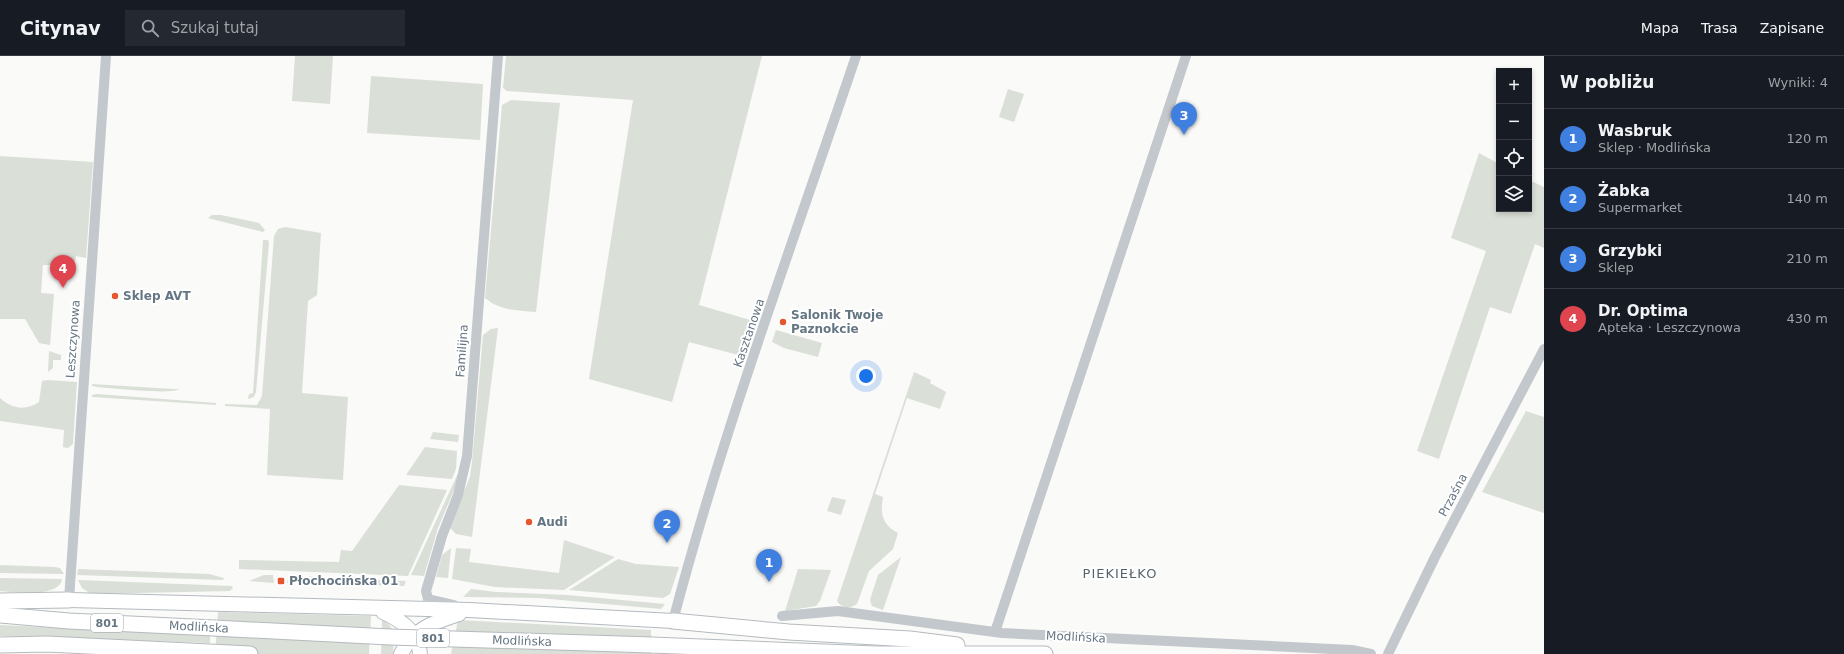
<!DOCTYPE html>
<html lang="pl">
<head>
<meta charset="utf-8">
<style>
  :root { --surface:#171b24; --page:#242831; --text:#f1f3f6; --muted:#9ea1a6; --line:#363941; --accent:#e4572e }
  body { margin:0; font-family:"DejaVu Sans",sans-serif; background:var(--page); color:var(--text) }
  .controls { position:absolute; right:12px; top:12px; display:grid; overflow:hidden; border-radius:0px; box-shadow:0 2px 6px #0003 }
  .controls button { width:36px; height:36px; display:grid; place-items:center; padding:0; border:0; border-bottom:1px solid var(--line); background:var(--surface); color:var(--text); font:20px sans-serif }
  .you { position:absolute; left:866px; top:320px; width:14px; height:14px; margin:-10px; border:3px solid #fff; border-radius:50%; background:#1a73e8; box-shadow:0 0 0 6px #1a73e833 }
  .badge { display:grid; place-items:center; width:26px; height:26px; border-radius:50%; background:var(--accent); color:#fff; font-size:13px; font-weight:700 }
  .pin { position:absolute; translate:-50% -33px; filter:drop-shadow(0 1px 2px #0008) }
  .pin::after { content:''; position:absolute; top:21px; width:14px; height:12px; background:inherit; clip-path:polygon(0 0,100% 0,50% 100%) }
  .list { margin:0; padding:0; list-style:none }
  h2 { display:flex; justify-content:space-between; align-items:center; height:52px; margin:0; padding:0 16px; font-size:17px }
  h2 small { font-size:13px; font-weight:400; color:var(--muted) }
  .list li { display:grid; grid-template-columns:26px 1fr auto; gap:12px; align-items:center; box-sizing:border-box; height:60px; padding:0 16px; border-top:1px solid var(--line) }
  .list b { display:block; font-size:15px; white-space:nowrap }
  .list p { margin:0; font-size:13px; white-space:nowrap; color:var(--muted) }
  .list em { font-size:13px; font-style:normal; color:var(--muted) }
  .icon { flex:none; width:22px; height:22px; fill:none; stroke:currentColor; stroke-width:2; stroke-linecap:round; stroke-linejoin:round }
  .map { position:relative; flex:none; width:1544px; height:598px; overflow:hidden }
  header { display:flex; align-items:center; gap:24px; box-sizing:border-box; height:56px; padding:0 20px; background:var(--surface); border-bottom:1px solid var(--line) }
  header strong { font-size:19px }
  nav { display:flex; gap:22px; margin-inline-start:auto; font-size:14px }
  .search { width:280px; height:36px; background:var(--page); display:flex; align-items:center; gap:10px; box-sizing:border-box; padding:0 14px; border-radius:0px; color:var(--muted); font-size:15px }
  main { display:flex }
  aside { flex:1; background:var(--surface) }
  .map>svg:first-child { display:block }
  .green { fill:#dadfd7 }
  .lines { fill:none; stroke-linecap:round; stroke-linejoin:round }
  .secondary-casing { stroke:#b3babf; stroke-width:16 }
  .primary-casing { stroke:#b5babe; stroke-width:17 }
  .street { stroke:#c3c8cc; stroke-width:10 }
  .secondary { stroke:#fff; stroke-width:14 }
  .primary { stroke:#fff; stroke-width:15 }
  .primary-bridge-casing { stroke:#b5babe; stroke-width:17; stroke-linecap:butt }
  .primary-bridge { stroke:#fff; stroke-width:15 }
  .poi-dot { fill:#e4572e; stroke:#fff; stroke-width:1.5 }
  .labels { text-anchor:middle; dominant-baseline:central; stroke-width:4; stroke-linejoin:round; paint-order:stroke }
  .shield { fill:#fff; stroke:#939fa8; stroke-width:1 }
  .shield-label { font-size:11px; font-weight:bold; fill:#657683 }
  .poi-label { font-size:12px; font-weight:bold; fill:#657683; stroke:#fff; text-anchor:start }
  .street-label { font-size:12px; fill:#657683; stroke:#fff }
  .neighbourhood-label { font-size:13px; letter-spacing:1px; fill:#57646e; stroke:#fff }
</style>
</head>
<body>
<header>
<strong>Citynav</strong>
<div class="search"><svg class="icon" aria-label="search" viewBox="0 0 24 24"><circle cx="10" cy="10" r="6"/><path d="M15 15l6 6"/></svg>Szukaj tutaj</div>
<nav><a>Mapa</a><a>Trasa</a><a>Zapisane</a></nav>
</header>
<main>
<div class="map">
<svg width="1544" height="598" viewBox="0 0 1544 598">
  <rect width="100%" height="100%" fill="#fafaf8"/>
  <!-- green -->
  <g class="green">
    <path d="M 295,0 L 333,0 L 330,48 L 292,45 Z"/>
    <path d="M 506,0 L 762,0 L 699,249 L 757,266 L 746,301 L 689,286 L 672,346 L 589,323 L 633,44 L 507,35 L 503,32 Z"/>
    <path d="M 371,20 L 483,28 L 480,84 L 367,77 Z"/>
    <path d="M 1008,33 L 1024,38 L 1014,66 L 999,61 Z"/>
    <path d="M 511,44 L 560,47 L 536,256 C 516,254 501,255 485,242 L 502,49 Z"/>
    <path d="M 1479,97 L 1499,108 L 1499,153 L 1529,153 L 1529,124 L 1544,131 L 1544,192 L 1535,188 L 1511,258 L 1490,251 L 1439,403 L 1417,395 L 1486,195 L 1451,182 Z"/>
    <path d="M 0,100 L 93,106 L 86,202 L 76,200 L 75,205 L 57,204 L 56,209 L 43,209 L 41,237 L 54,238 L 50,289 L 39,287 L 25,263 L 0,263 Z"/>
    <path d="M 212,159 L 221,159 L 259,167 L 265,174 L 263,176 L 208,162 Z"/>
    <path d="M 285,171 L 321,177 L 317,239 L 308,245 L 302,337 L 348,341 L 343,424 L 267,419 L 270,353 L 225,350 L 225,348 L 257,349 L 262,340 L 274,180 L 278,173 Z"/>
    <path d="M 263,184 L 268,184 L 269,187 L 256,336 L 254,341 L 248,343 L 249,338 L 253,337 Z"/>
    <path d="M 498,272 L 472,481 L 456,478 L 449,471 L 470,421 L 472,406 L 483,279 L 491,273 Z"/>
    <path d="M 776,274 L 822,287 L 818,301 L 784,292 L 772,286 Z"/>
    <path d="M 49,295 L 61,299 L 61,304 L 53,304 L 53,312 L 48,316 Z"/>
    <path d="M 914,316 L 931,324 L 930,327 L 946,336 L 940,353 L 907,342 L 875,438 L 883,441 C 880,457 882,469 898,477 L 893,493 L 869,515 L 857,548 C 851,553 841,552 837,545 Z"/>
    <path d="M 48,324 L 77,326 L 73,388 L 68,392 L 63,391 L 64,374 L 0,365 L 0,342 C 12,353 26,355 39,346 L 42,325 Z"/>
    <path d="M 92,328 L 173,333 L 179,333 C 172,339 111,332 97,331 L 92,330 Z"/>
    <path d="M 97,338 L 216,347 L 216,349 L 92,341 L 92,339 Z"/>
    <path d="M 1526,355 L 1544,361 L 1544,457 L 1482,436 Z"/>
    <path d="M 433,376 L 459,379 L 458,386 L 430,383 Z"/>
    <path d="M 425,391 L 457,395 L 456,413 L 452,423 L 406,419 Z"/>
    <path d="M 460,413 L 457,427 L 438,472 L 424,520 L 411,519 Z"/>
    <path d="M 399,429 L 447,434 L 408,520 L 239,513 L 239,504 L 339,506 L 341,494 L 352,495 Z"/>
    <path d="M 832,441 L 846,444 L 841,459 L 827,455 Z"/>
    <path d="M 564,484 L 615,501 L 564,534 L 495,531 L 452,523 L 456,492 L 471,493 L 469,506 L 559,517 Z"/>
    <path d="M 451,492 L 448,522 L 436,521 L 442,499 Z"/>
    <path d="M 901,501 L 883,554 L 872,550 L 870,544 L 878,519 Z"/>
    <path d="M 618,503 L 636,508 L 679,511 L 670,538 L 663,542 L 569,534 Z"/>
    <path d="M 0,509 L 55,511 L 60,512 L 64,518 L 0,517 Z"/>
    <path d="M 78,513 L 209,518 L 224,522 L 223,524 L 77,519 Z"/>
    <path d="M 798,513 L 831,514 L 820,545 L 816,550 L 785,555 Z"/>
    <path d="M 264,519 L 273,519 L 274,527 L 249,525 Z"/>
    <path d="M 301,520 L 406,525 L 404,530 L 287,527 L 288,523 Z"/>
    <path d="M 0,522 L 62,523 C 60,542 14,536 0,535 Z"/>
    <path d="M 78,524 L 232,530 L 233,532 L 230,535 L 91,538 L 82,532 Z"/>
    <path d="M 471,533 L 496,536 L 567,539 L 665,548 L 661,553 L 539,542 L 463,541 Z"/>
    <path d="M 218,556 L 371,560 L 369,598 L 215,598 Z"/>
    <path d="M 382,564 C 397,570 394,585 393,598 L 381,598 Z"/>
    <path d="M 458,564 L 651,574 L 651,598 L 451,598 Z"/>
    <path d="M 0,569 L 210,579 L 210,587 L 0,580 Z"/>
  </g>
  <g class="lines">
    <defs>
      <g id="secondary">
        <path d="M 69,544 L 469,554 L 673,565"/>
        <path d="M 383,556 C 401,564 419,576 420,598"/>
        <path d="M 401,598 C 412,573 435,566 459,558"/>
      </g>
      <g id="primary">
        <path d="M 0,545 L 69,544"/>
        <path d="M 0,559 L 69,565 L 214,572"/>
        <path d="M 673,565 L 789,576 L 910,583 L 957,589"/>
        <path d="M 0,589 L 47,588 L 250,598"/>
        <path d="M 652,589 L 875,598 L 1045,598"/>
      </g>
    </defs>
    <!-- secondary casing -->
    <use href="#secondary" class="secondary-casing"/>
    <!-- primary casing -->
    <use href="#primary" class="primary-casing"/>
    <!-- street -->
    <g class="street">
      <path d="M 69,544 L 106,0"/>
      <path d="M 454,549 L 428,543 L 426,535 L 442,480 L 458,439 L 467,400 L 498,0"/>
      <path d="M 782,560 L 838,555 L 1002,577 L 1352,594 L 1371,598"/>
      <path d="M 673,565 C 723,374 793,187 856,0"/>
      <path d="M 995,576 L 1186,0"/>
      <path d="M 1388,598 L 1435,501 L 1544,293"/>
    </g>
    <!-- secondary -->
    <use href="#secondary" class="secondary"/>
    <!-- primary -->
    <use href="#primary" class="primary"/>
    <defs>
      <path id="primary-bridge" d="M 214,572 L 390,581 L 652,589"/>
    </defs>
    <!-- primary-bridge casing -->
    <use href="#primary-bridge" class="primary-bridge-casing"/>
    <!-- primary-bridge -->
    <use href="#primary-bridge" class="primary-bridge"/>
  </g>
  <!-- markers -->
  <g class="poi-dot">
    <circle cx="115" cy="240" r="4"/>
    <circle cx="783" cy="266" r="4"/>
    <circle cx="529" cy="466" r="4"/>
    <rect x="277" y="521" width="8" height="8" rx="2"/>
  </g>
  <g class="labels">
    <!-- shield labels -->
    <g class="shield">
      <rect x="91" y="558" width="32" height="18" rx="3"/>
      <rect x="417" y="573" width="32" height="18" rx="3"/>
    </g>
    <g class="shield-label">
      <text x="107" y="567">801</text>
      <text x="433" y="582">801</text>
    </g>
    <!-- poi labels -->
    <g class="poi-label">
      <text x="123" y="240">Sklep AVT</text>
      <text x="791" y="259">Salonik Twoje<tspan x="791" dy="14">Paznokcie</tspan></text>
      <text x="537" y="466">Audi</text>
      <text x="289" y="525">Płochocińska 01</text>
    </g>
    <!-- street labels -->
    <g class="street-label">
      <text transform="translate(749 277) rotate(-71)">Kasztanowa</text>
      <text transform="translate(73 283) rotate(-86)">Leszczynowa</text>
      <text transform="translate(462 295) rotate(-86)">Familijna</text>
      <text transform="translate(1453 439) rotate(-62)">Przaśna</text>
      <text transform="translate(199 571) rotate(3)">Modlińska</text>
      <text transform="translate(1076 581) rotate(3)">Modlińska</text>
      <text transform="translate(522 585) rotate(2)">Modlińska</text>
    </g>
    <!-- neighbourhood labels -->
    <g class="neighbourhood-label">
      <text x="1120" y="517">PIEKIEŁKO</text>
    </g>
  </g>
</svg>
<div class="controls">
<button>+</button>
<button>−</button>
<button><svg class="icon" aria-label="locate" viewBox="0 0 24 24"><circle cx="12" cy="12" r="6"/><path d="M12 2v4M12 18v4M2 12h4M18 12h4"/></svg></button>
<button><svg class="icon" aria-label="layers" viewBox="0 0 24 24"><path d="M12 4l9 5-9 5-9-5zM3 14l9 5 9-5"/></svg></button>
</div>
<div class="you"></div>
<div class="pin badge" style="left:769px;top:526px;background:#3f7fe0">1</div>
<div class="pin badge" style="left:667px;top:487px;background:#3f7fe0">2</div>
<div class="pin badge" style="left:1184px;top:79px;background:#3f7fe0">3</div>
<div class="pin badge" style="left:63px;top:232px;background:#e0444e">4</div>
</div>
<aside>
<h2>W pobliżu<small>Wyniki: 4</small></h2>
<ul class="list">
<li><span class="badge" style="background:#3f7fe0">1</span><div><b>Wasbruk</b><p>Sklep · Modlińska</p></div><em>120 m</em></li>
<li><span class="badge" style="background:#3f7fe0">2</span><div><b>Żabka</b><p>Supermarket</p></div><em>140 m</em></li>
<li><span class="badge" style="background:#3f7fe0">3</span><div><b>Grzybki</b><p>Sklep</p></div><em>210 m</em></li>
<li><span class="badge" style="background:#e0444e">4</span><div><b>Dr. Optima</b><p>Apteka · Leszczynowa</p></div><em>430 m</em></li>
</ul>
</aside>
</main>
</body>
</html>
